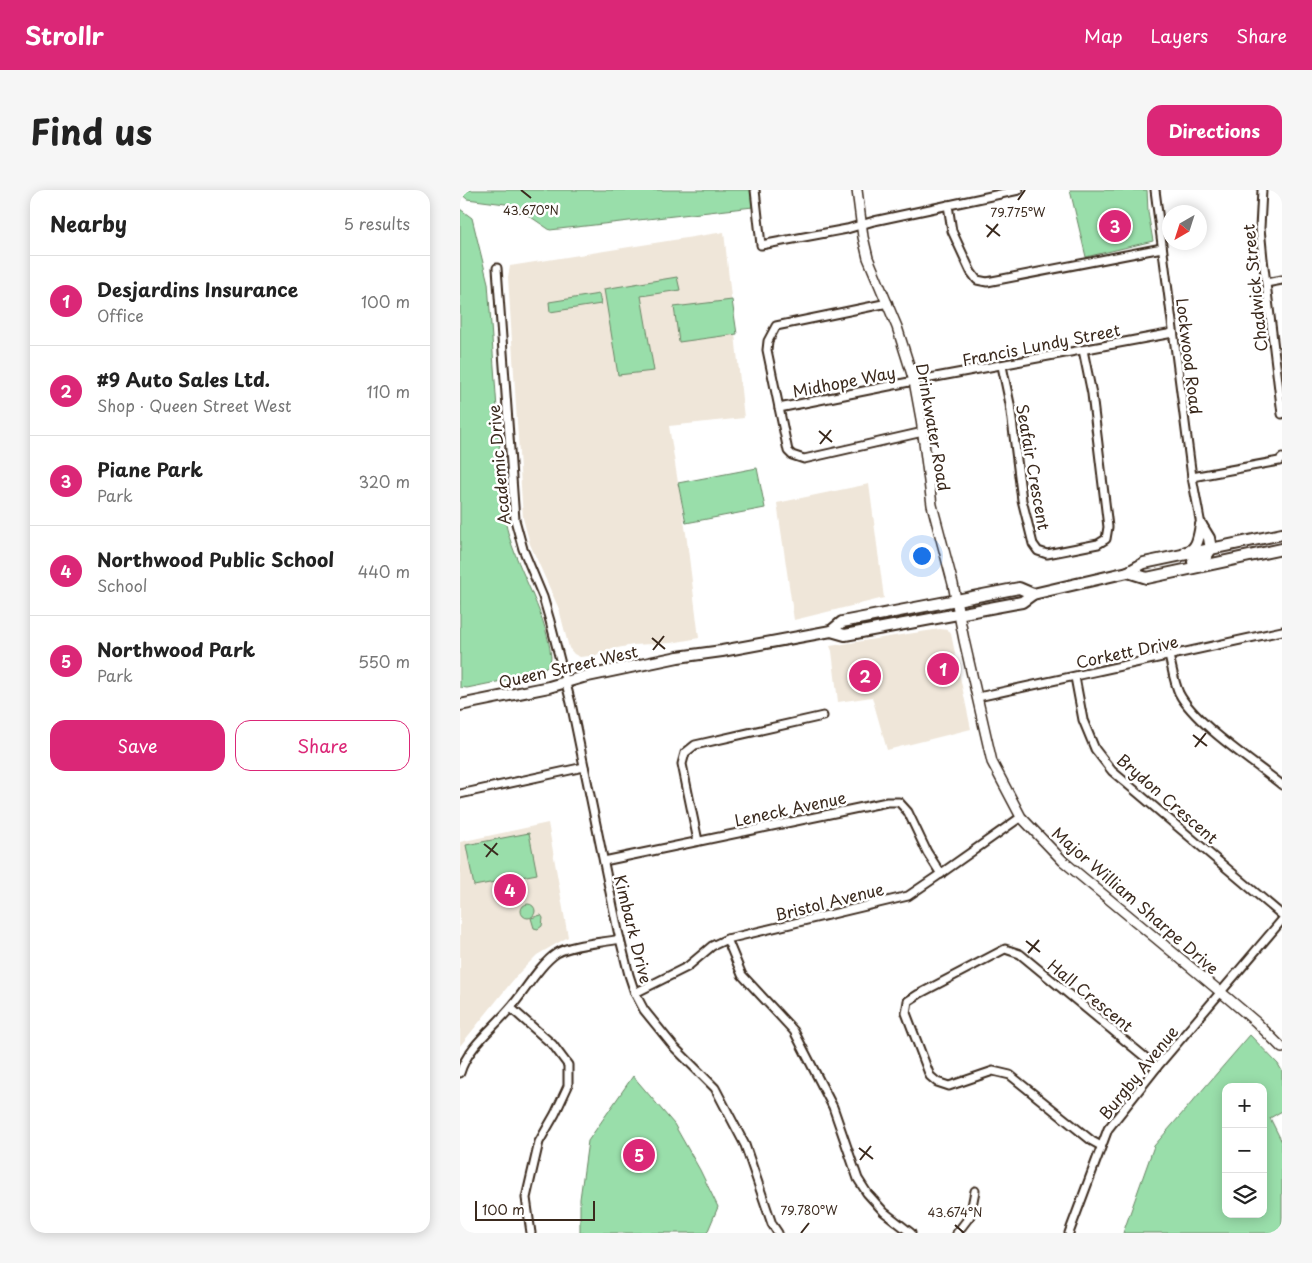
<!DOCTYPE html>
<html lang="en">
<head>
<meta charset="utf-8">
<style>
  :root { --surface:#fff; --page:#f6f6f6; --text:#222; --muted:#767676; --line:#e0e0e0; --accent:#db2777 }
  body { margin:0; font-family:"Playpen Sans",sans-serif; background:var(--page); color:var(--text) }
  .controls { position:absolute; right:15px; bottom:15px; display:grid; overflow:hidden; border-radius:10px; box-shadow:0 2px 12px #0003 }
  .controls button { width:45px; height:45px; display:grid; place-items:center; padding:0; border:0; border-bottom:1px solid var(--line); background:var(--surface); color:var(--text); font:25px sans-serif }
  .compass { position:absolute; left:702px; top:15px; width:45px; height:45px; border-radius:50%; background:var(--surface); box-shadow:0 2px 12px #0003; rotate:219deg }
  .scale { position:absolute; left:15px; bottom:12px; width:120px; box-sizing:border-box; padding-left:5px; border:2px solid #3b2a1e; border-top:0; font-size:14px; line-height:18px; white-space:nowrap; color:#3b2a1e; -webkit-text-stroke:4px #fff; paint-order:stroke }
  .you { position:absolute; left:461px; top:365px; width:18px; height:18px; margin:-12px; border:4px solid #fff; border-radius:50%; background:#1a73e8; box-shadow:0 0 0 8px #1a73e833 }
  .badge { display:grid; place-items:center; width:32px; height:32px; border-radius:50%; background:var(--accent); color:#fff; font-size:16px; font-weight:700 }
  .pin { position:absolute; translate:-50% -50%; border:2px solid #fff; box-shadow:0 1px 5px #0006 }
  .list { margin:0; padding:0; list-style:none }
  h2 { display:flex; justify-content:space-between; align-items:center; height:65px; margin:0; padding:0 20px; font-size:21px }
  h2 small { font-size:16px; font-weight:400; color:var(--muted) }
  .list li { display:grid; grid-template-columns:32px 1fr auto; gap:15px; align-items:center; box-sizing:border-box; height:90px; padding:0 20px; border-top:1px solid var(--line) }
  .list b { display:block; font-size:19px; white-space:nowrap }
  .list p { margin:0; font-size:16px; white-space:nowrap; color:var(--muted) }
  .list em { font-size:16px; font-style:normal; color:var(--muted) }
  .actions { display:flex; gap:10px; padding:15px 20px }
  .actions a { flex:1; padding:11px 0; border:1px solid var(--accent); border-radius:15px; text-align:center; font-size:18px; color:var(--accent) }
  .actions .main { background:var(--accent); color:#fff }
  .icon { flex:none; width:28px; height:28px; fill:none; stroke:currentColor; stroke-width:2; stroke-linecap:round; stroke-linejoin:round }
  .map { position:relative; flex:none; width:822px; height:1043px; overflow:hidden; border-radius:15px }
  header { display:flex; align-items:center; gap:30px; box-sizing:border-box; height:70px; padding:0 25px; background:var(--accent); color:#fff }
  header strong { font-size:24px }
  nav { display:flex; gap:28px; margin-inline-start:auto; font-size:18px }
  .intro { display:flex; align-items:center; justify-content:space-between; box-sizing:border-box; height:120px; padding:0 30px }
  h1 { margin:0; font-size:35px }
  .button { padding:12px 22px; border-radius:15px; background:var(--accent); color:#fff; font-size:18px; font-weight:700 }
  main { display:flex; gap:30px; padding:0 30px }
  aside { flex:1; background:var(--surface); border-radius:15px; box-shadow:0 2px 12px #0003 }
  .map>svg:first-child { display:block }
  .built { fill:#efe6d9 }
  .green { fill:#99deaa; stroke:#6a8464; fill-rule:evenodd }
  .lines { fill:none; stroke-linecap:round; stroke-linejoin:round }
  .minor-casing { stroke:#3b2a1e; stroke-width:11 }
  .tertiary-casing { stroke:#3b2a1e; stroke-width:12 }
  .secondary-casing { stroke:#3b2a1e; stroke-width:14 }
  .minor { stroke:#fff; stroke-width:7 }
  .tertiary { stroke:#fff; stroke-width:9 }
  .secondary { stroke:#fff; stroke-width:10 }
  .ticks { fill:none; stroke:#3b2a1e; stroke-width:2 }
  .labels { text-anchor:middle; dominant-baseline:central; stroke-width:5; stroke-linejoin:round; paint-order:stroke }
  .street-label { font-size:16px; fill:#3b2a1e; stroke:#fff }
  .ticks-label { font-size:12px; text-anchor:middle; fill:#3b2a1e; stroke:#fff; stroke-width:5; stroke-linejoin:round; paint-order:stroke }
</style>
</head>
<body>
<header>
<strong>Strollr</strong>
<nav><a>Map</a><a>Layers</a><a>Share</a></nav>
</header>
<div class="intro"><h1>Find us</h1><a class="button">Directions</a></div>
<main>
<aside>
<h2>Nearby<small>5 results</small></h2>
<ul class="list">
<li><span class="badge">1</span><div><b>Desjardins Insurance</b><p>Office</p></div><em>100 m</em></li>
<li><span class="badge">2</span><div><b>#9 Auto Sales Ltd.</b><p>Shop · Queen Street West</p></div><em>110 m</em></li>
<li><span class="badge">3</span><div><b>Piane Park</b><p>Park</p></div><em>320 m</em></li>
<li><span class="badge">4</span><div><b>Northwood Public School</b><p>School</p></div><em>440 m</em></li>
<li><span class="badge">5</span><div><b>Northwood Park</b><p>Park</p></div><em>550 m</em></li>
</ul>
<div class="actions"><a class="main">Save</a><a>Share</a></div>
</aside>
<div class="map">
<svg width="822" height="1043" viewBox="0 0 822 1043">
  <rect width="100%" height="100%" fill="#fff"/>
  <filter id="ink" filterUnits="userSpaceOnUse"><feTurbulence type="fractalNoise" baseFrequency=".02" numOctaves="2"/><feDisplacementMap in="SourceGraphic" scale="10" xChannelSelector="R" yChannelSelector="G"/><feConvolveMatrix kernelMatrix="1 2 1 2 8 2 1 2 1" color-interpolation-filters="sRGB"/></filter>
  <g filter="url(#ink)">
    <!-- built -->
    <g class="built">
      <path d="M 264,42 L 284,228 L 209,236 L 226,343 L 239,448 L 211,453 L 173,455 L 152,459 L 139,465 L 120,467 L 114,464 L 109,458 L 99,419 L 70,354 L 63,328 L 48,87 L 50,76 Z"/>
      <path d="M 409,294 L 424,408 L 334,430 L 317,313 Z"/>
      <path d="M 480,439 L 488,440 L 491,444 L 511,539 L 427,560 L 412,507 L 378,512 L 372,461 L 370,456 Z"/>
      <path d="M 88,633 L 108,747 L 77,765 L 58,784 L 0,856 L 0,652 Z"/>
    </g>
    <!-- green -->
    <g class="green">
      <path d="M 0,0 L 291,0 L 293,17 L 90,40 L 53,15 L 7,9 L 0,3 Z"/>
      <path d="M 610,0 L 687,0 L 688,22 L 693,51 L 626,67 Z"/>
      <path d="M 0,19 L 12,28 L 28,93 L 45,330 C 54,377 86,418 91,467 L 90,474 L 76,484 L 7,498 L 0,497 Z"/>
      <path d="M 217,87 L 220,100 L 181,106 L 194,181 L 158,185 L 144,99 Z"/>
      <path d="M 139,104 L 141,114 L 90,122 L 89,112 Z"/>
      <path d="M 272,110 L 277,144 L 219,152 L 214,117 Z"/>
      <path d="M 297,278 L 305,318 L 226,333 L 218,293 Z"/>
      <path d="M 69,643 L 77,684 L 14,696 L 6,655 Z"/>
      <circle cx="68" cy="721" r="7"/>
      <path d="M 81,725 L 83,728 L 82,736 L 78,739 L 74,738 L 71,728 Z"/>
      <path d="M 790,845 L 818,874 L 822,881 L 822,921 L 810,928 L 822,952 L 822,1043 L 663,1043 L 694,956 ZM 766,897 L 803,897 L 803,1024 L 766,1024 Z"/>
      <path d="M 173,886 L 214,934 L 240,980 L 258,1017 L 247,1043 L 120,1043 L 120,1009 L 128,951 Z"/>
    </g>
    <g class="lines">
      <defs>
        <g id="minor">
          <path d="M 295,0 L 301,55 L 387,39 L 414,31 L 559,0"/>
          <path d="M 695,0 L 732,287 L 741,335"/>
          <path d="M 802,0 L 800,38 L 803,69 L 822,224"/>
          <path d="M 488,15 L 492,41 L 511,82 L 517,90 L 527,92 L 702,58"/>
          <path d="M 37,78 L 55,330 L 63,359 L 83,407 L 90,431 L 111,513 L 158,741 L 169,785 L 175,803 L 184,820 L 214,857 L 255,898 L 285,955 L 312,1034 L 318,1043"/>
          <path d="M 806,93 L 822,90"/>
          <path d="M 428,113 L 316,136 L 308,151 L 307,160 L 328,261 L 332,265 L 344,269 L 463,242"/>
          <path d="M 542,176 L 550,214 L 562,310 L 573,354 L 578,361 L 587,364 L 638,354 L 646,349 L 648,337 L 632,204 L 623,160"/>
          <path d="M 319,218 L 454,191 L 713,143"/>
          <path d="M 732,287 L 819,271 L 822,268"/>
          <path d="M 709,466 C 712,477 714,492 719,503 C 734,533 795,573 822,595"/>
          <path d="M 615,487 L 623,530 L 635,559 L 652,581 L 822,725"/>
          <path d="M 518,507 L 822,441"/>
          <path d="M 0,604 L 124,577"/>
          <path d="M 238,651 L 222,574 L 225,563 L 235,555 L 363,526"/>
          <path d="M 144,671 L 427,612 L 439,612 L 448,622 L 467,662 L 481,684"/>
          <path d="M 267,749 L 282,785 L 334,841 L 373,917 L 398,989 L 407,1003 L 424,1022 L 451,1043"/>
          <path d="M 175,803 L 227,777 L 252,756 L 267,749 L 448,706 L 476,687 L 561,627"/>
          <path d="M 51,818 L 93,855 L 108,875 L 108,896 L 95,924 L 79,952 L 66,1008 L 71,1043"/>
          <path d="M 0,883 C 8,856 35,837 52,816 C 65,801 80,774 97,763 C 112,754 142,753 160,749"/>
          <path d="M 641,956 L 632,951 L 550,885 L 533,881 L 489,896 L 477,892 L 470,886 L 446,823 L 448,811 L 459,804 L 545,759 L 560,764 L 697,877"/>
          <path d="M 497,1043 L 510,1026 L 515,1001"/>
          <path d="M 609,1043 L 648,939 L 697,877 L 822,730"/>
        </g>
        <path id="tertiary" d="M 397,0 L 403,47 L 408,68 L 437,137 L 454,191 L 461,229 L 472,315 L 493,394 L 504,450 L 532,572 L 561,627 L 603,671 L 769,809 L 796,832 L 822,858"/>
        <g id="secondary">
          <path d="M 726,362 C 738,360 739,345 741,335"/>
          <path d="M 733,372 L 744,370 L 751,359 L 749,348 L 741,335"/>
          <path d="M 668,382 L 687,388 L 822,359"/>
          <path d="M 371,441 L 382,432 L 559,398 L 573,404"/>
          <path d="M 0,515 L 89,497 L 123,487 L 218,467 L 262,461 L 371,441 L 385,445 L 562,412 L 573,404 L 668,382 L 684,373 L 822,344"/>
        </g>
      </defs>
      <!-- minor casing -->
      <use href="#minor" class="minor-casing"/>
      <!-- tertiary casing -->
      <use href="#tertiary" class="tertiary-casing"/>
      <!-- secondary casing -->
      <use href="#secondary" class="secondary-casing"/>
      <!-- minor -->
      <use href="#minor" class="minor"/>
      <!-- tertiary -->
      <use href="#tertiary" class="tertiary"/>
      <!-- secondary -->
      <use href="#secondary" class="secondary"/>
    </g>
  </g>
  <!-- ticks -->
  <path class="ticks" d="M 61,0 L 71,8M 558,10 L 565,0M 526,35 L 540,46M 527,47 L 538,34M 359,241 L 372,252M 360,254 L 371,240M 192,448 L 205,459M 193,460 L 204,446M 733,545 L 747,556M 735,557 L 746,543M 24,654 L 38,665M 26,667 L 37,653M 566,751 L 580,762M 568,763 L 579,750M 399,958 L 413,969M 400,970 L 411,956M 495,1035 L 504,1043M 341,1043 L 349,1033"/>
  <g class="labels">
    <!-- street labels -->
    <g class="street-label">
      <text transform="translate(794 98) rotate(-96)">Chadwick Street</text>
      <text transform="translate(581 154) rotate(-11)">Francis Lundy Street</text>
      <text transform="translate(730 166) rotate(83)">Lockwood Road</text>
      <text transform="translate(384 191) rotate(-11)">Midhope Way</text>
      <text transform="translate(474 237) rotate(80)">Drinkwater Road</text>
      <text transform="translate(38 275) rotate(-95)">Academic Drive</text>
      <text transform="translate(574 277) rotate(80)">Seafair Crescent</text>
      <text transform="translate(667 461) rotate(-12)">Corkett Drive</text>
      <text transform="translate(108 476) rotate(-13)">Queen Street West</text>
      <text transform="translate(708 608) rotate(41)">Brydon Crescent</text>
      <text transform="translate(330 618) rotate(-12)">Leneck Avenue</text>
      <text transform="translate(676 710) rotate(41)">Major William Sharpe Drive</text>
      <text transform="translate(369 711) rotate(-14)">Bristol Avenue</text>
      <text transform="translate(174 739) rotate(76)">Kimbark Drive</text>
      <text transform="translate(631 805) rotate(39)">Hall Crescent</text>
      <text transform="translate(678 882) rotate(-51)">Burgby Avenue</text>
    </g>
  </g>
  <g class="ticks-label">
    <text x="71" y="25">43.670°N</text>
    <text x="558" y="27">79.775°W</text>
    <text x="349" y="1025">79.780°W</text>
    <text x="495" y="1027">43.674°N</text>
  </g>
</svg>
<div class="controls">
<button>+</button>
<button>−</button>
<button><svg class="icon" aria-label="layers" viewBox="0 0 24 24"><path d="M12 4l9 5-9 5-9-5zM3 14l9 5 9-5"/></svg></button>
</div>
<svg class="compass" viewBox="-18 -18 36 36"><path d="M0-13l5 13h-10z" fill="#e53935"/><path d="M0 13l5-13h-10z" fill="#767676"/></svg>
<div class="scale">100 m</div>
<div class="you"></div>
<div class="pin badge" style="left:483px;top:479px">1</div>
<div class="pin badge" style="left:405px;top:486px">2</div>
<div class="pin badge" style="left:655px;top:36px">3</div>
<div class="pin badge" style="left:50px;top:700px">4</div>
<div class="pin badge" style="left:179px;top:965px">5</div>
</div>
</main>
</body>
</html>
